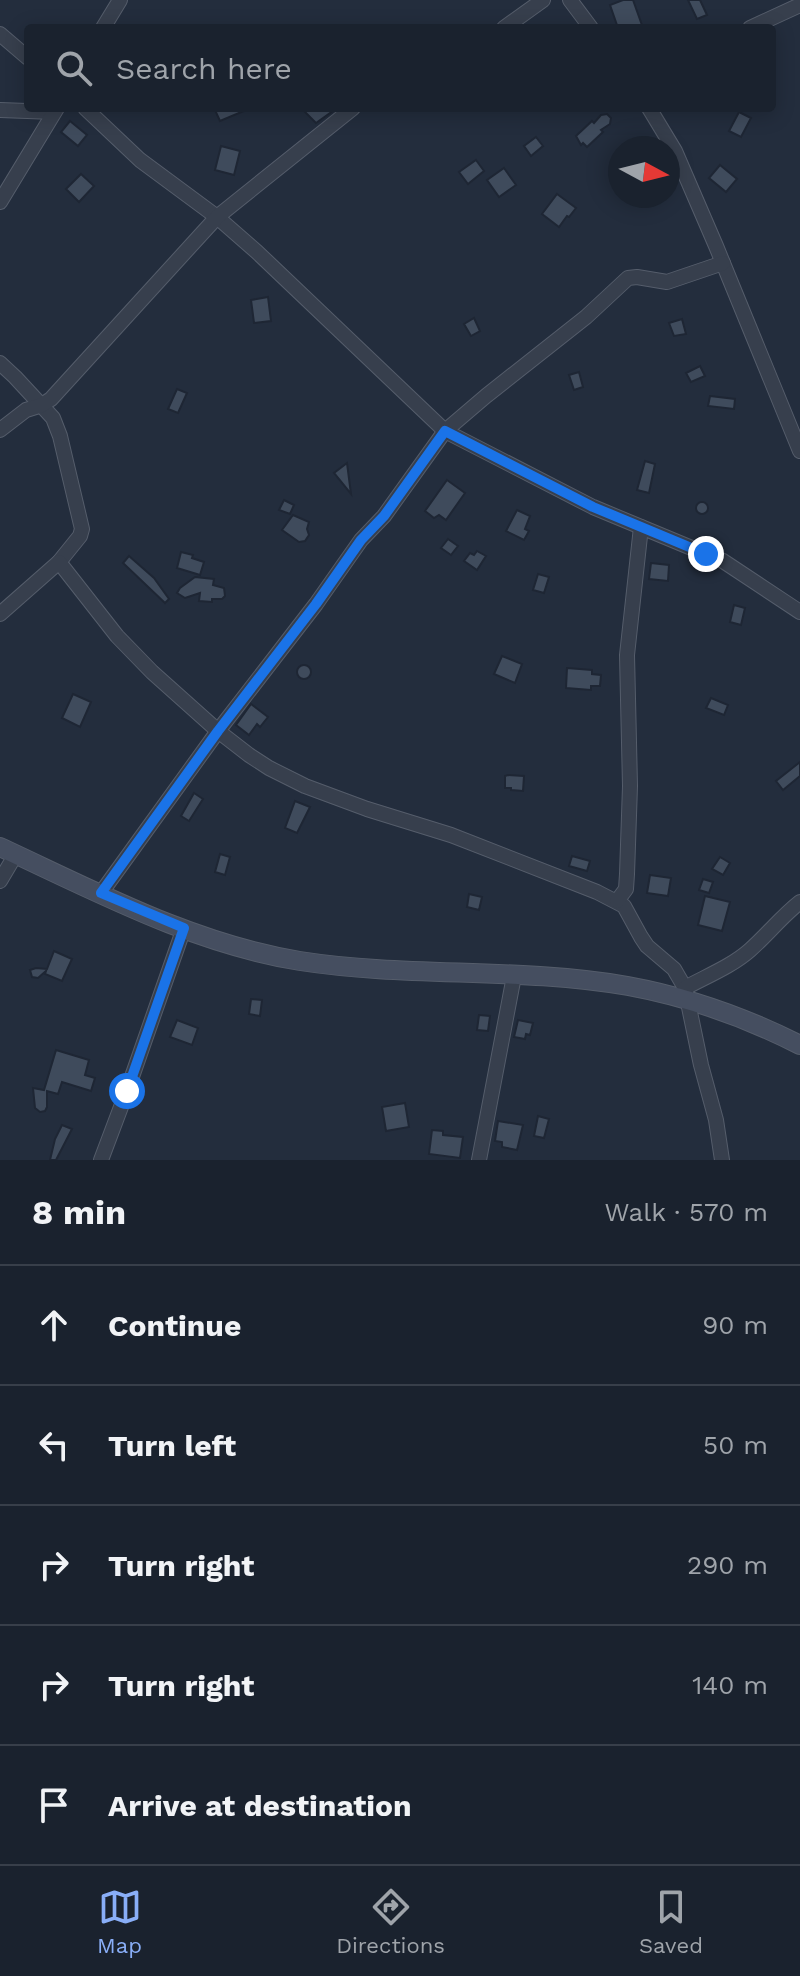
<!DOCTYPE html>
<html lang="en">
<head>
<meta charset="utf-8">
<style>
  :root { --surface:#1a222e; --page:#232a36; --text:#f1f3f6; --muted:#9fa4aa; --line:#383f4a; --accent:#89aef7 }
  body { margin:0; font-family:"Work Sans",sans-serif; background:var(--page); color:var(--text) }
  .compass { position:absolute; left:608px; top:136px; width:72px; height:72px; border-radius:50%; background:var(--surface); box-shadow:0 4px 20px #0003; rotate:97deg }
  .stop { position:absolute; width:24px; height:24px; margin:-18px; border:6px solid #1a73e8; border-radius:50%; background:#fff }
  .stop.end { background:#1a73e8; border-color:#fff; box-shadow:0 2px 8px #0008 }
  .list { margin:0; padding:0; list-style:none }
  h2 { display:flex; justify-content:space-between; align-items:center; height:104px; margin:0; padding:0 32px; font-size:34px }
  h2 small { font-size:26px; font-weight:400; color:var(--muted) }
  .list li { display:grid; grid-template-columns:52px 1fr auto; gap:24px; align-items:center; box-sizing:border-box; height:120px; padding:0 32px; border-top:2px solid var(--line) }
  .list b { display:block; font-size:30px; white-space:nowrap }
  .list em { font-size:26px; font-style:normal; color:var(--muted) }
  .icon { flex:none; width:44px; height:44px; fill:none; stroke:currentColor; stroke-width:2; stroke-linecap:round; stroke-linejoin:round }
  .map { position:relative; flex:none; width:800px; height:1160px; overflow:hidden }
  .search { position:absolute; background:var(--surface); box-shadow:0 4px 20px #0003; left:24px; right:24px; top:24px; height:88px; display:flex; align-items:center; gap:20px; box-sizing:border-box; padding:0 28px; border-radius:8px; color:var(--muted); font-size:30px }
  .sheet { height:704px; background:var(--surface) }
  nav { display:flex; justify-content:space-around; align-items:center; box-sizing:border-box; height:112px; border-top:2px solid var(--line); background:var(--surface); font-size:22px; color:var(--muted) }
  nav a { display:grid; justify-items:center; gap:4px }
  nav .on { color:var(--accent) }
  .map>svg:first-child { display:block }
  .building { fill:#3f4b5c; stroke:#1e2634; stroke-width:2 }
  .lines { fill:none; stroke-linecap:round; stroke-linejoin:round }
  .street-casing { stroke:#555d6b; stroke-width:16 }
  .secondary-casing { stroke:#555d6b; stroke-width:20 }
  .street { stroke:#373f4d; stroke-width:14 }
  .secondary { stroke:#454e60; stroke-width:18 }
  .route { stroke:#1a73e8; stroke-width:10 }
</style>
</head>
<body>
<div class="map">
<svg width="800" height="1160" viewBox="0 0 800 1160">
  <rect width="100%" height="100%" fill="#232d3d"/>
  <!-- building -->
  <g class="building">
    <path d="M 623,0 L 633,0 L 643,28 L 618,28 L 610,5 Z"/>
    <path d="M 688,0 L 700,0 L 707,15 L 697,19 Z"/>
    <path d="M 214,108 L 251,108 L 220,121 Z"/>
    <path d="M 301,108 L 337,108 L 316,123 Z"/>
    <path d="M 739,112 L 751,118 L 741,137 L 729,131 Z"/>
    <path d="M 607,114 L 611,118 L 610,124 L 601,130 L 603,132 L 587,147 L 583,143 L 581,145 L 576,136 L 592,121 L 594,123 L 601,115 Z"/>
    <path d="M 70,121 L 87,135 L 78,146 L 61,132 Z"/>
    <path d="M 536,137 L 543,146 L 531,156 L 524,146 Z"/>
    <path d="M 221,146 L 240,151 L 234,175 L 215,170 Z"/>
    <path d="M 476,160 L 484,171 L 468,184 L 459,172 Z"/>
    <path d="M 720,165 L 737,179 L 726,192 L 709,178 Z"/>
    <path d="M 504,168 L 516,185 L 499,197 L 487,180 Z"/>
    <path d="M 81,174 L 94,186 L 79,202 L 66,189 Z"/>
    <path d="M 557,194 L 576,208 L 569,217 L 567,216 L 559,227 L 542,214 Z"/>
    <path d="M 268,297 L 271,321 L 254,323 L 251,300 Z"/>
    <path d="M 474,318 L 480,331 L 471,336 L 464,324 Z"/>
    <path d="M 682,319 L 686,334 L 674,336 L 669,323 Z"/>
    <path d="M 700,366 L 705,376 L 691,382 L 686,373 Z"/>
    <path d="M 579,372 L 583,387 L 574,390 L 569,375 Z"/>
    <path d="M 177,389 L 187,393 L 178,413 L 168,409 Z"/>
    <path d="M 710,396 L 735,399 L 734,409 L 708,406 Z"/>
    <path d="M 645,461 L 655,464 L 649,493 L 637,490 Z"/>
    <path d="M 347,463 L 351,494 L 334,473 Z"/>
    <path d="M 447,480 L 465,493 L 446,520 L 439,515 L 434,518 L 425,511 Z"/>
    <path d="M 284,500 L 294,505 L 290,514 L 279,510 Z"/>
    <circle cx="702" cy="508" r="6"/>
    <path d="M 517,510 L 530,516 L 525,529 L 529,531 L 524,540 L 506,531 Z"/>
    <path d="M 293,515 L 309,522 L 307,529 L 309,535 L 305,541 L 299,542 L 282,530 Z"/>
    <path d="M 448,539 L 458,546 L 451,555 L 441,548 Z"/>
    <path d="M 477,551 L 486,556 L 477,570 L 464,561 L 470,553 L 474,555 Z"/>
    <path d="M 181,552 L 193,555 L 192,558 L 204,562 L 200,575 L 177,568 Z"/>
    <path d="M 129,556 L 154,578 L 169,599 L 165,603 L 123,563 Z"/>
    <path d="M 651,563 L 669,565 L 668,581 L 649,579 Z"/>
    <path d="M 538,574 L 549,577 L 544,593 L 533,590 Z"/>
    <path d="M 195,577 L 214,579 L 213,585 L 224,588 L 225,596 L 222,599 L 212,599 L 212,602 L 199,601 L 200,593 L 185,598 L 177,593 L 180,588 Z"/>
    <path d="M 734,605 L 745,608 L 741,625 L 730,622 Z"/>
    <path d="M 502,656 L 522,664 L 515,683 L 494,674 Z"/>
    <circle cx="304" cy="672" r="7"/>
    <path d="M 567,668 L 592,670 L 592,674 L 601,675 L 600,686 L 591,686 L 591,690 L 566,688 Z"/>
    <path d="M 73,694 L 91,702 L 80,727 L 62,718 Z"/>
    <path d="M 711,698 L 728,705 L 724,715 L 706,708 Z"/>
    <path d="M 251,704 L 268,717 L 260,727 L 257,724 L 249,735 L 236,725 Z"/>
    <path d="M 800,762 L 800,776 L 783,790 L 776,781 Z"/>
    <path d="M 508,775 L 524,776 L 523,791 L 511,790 L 511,788 L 505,788 L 505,776 Z"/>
    <path d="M 194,793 L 203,799 L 189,821 L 181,816 Z"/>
    <path d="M 295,801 L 310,807 L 297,833 L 285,828 Z"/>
    <path d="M 220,854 L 230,857 L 225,875 L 215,872 Z"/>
    <path d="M 572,856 L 590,861 L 587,871 L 569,866 Z"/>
    <path d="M 720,857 L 730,863 L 723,875 L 712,869 Z"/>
    <path d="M 650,875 L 671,878 L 668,896 L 647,893 Z"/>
    <path d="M 703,879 L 713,882 L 709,893 L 699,890 Z"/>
    <path d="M 469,894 L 482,897 L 479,910 L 467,907 Z"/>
    <path d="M 705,896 L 730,902 L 722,931 L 698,925 Z"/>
    <path d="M 54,951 L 72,959 L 62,981 L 45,974 L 46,971 L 38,978 L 32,977 L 30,970 L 36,968 L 47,969 Z"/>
    <path d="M 251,999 L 262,1000 L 260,1016 L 249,1014 Z"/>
    <path d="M 479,1015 L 490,1016 L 488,1031 L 477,1030 Z"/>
    <path d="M 177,1020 L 198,1028 L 192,1045 L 170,1037 Z"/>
    <path d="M 518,1020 L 533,1023 L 530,1035 L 526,1034 L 525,1039 L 514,1037 Z"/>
    <path d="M 56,1050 L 89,1060 L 85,1075 L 95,1078 L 91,1091 L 62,1082 L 58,1094 L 47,1091 L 47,1107 L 45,1111 L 40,1112 L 35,1108 L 33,1088 L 44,1090 Z"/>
    <path d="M 405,1103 L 409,1127 L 386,1131 L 382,1107 Z"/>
    <path d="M 538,1116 L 549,1119 L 544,1138 L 534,1136 Z"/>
    <path d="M 498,1121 L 523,1125 L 517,1150 L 502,1147 L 502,1142 L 495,1141 Z"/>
    <path d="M 62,1125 L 72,1129 L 56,1160 L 50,1160 L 55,1139 Z"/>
    <path d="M 432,1130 L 443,1131 L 443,1135 L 463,1137 L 460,1158 L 429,1154 Z"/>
  </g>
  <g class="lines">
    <defs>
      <g id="street">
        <path d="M 570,0 L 591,28"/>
        <path d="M 103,28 L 120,0"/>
        <path d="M 504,28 L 543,0"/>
        <path d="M 750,28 L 800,5"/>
        <path d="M 0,34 L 28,58"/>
        <path d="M 85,108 L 140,160 L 217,217 L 257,252 L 445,431 L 593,507 L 723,561 L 800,612"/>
        <path d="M 649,108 L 675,151 L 716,246 L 800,451"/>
        <path d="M 0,110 L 54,112"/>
        <path d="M 0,202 L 57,108"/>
        <path d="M 0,363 L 15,377 L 53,418 L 60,436 L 82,529 L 80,536 L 59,562"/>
        <path d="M 0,430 L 26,410 L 42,405 L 51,399 L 217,217 L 353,108"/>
        <path d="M 0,614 L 59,562 L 117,636 L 152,672 L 218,731 L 249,755 L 269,768 L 305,786 L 367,809 L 451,835 L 597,892 L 624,906 L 641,937 L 647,946 L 674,969 L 685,988 L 701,1065 L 716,1120 L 722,1160"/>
        <path d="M 0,881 L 16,854"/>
        <path d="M 101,893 L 218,731 L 316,604 L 361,540 L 384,516 L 445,431 L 486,396 L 586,317 L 628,278 L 637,277 L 667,282 L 723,263"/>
        <path d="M 617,901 L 626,889 L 627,874 L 630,786 L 627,655 L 641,527"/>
        <path d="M 685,988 C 707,976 732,966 750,950 C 768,934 781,917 800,902"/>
        <path d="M 101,1160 L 127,1091 L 184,928"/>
        <path d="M 479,1160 L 514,976"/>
      </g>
      <path id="secondary" d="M 0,847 C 97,892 194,944 300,961 C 409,978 520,967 628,986 C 688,997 745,1017 800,1045"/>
    </defs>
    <!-- street casing -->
    <use href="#street" class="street-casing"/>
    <!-- secondary casing -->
    <use href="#secondary" class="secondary-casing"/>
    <!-- street -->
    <use href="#street" class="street"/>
    <!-- secondary -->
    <use href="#secondary" class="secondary"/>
  </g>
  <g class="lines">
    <!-- route -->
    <path class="route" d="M 127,1091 L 184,928 L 101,893 L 218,731 L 316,604 L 361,540 L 384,516 L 445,431 L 593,507 L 706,554"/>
  </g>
</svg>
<svg class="compass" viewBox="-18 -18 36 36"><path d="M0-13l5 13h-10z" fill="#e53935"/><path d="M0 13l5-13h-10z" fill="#9fa4aa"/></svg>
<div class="stop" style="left:127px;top:1091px"></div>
<div class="stop end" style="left:706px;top:554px"></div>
<div class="search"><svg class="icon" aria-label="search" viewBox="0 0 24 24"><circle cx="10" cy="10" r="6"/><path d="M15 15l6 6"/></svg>Search here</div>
</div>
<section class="sheet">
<h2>8 min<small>Walk · 570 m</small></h2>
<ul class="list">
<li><svg class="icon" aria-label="ahead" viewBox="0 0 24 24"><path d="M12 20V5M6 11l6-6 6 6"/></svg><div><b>Continue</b></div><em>90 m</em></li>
<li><svg class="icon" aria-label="left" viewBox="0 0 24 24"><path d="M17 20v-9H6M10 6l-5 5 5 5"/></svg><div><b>Turn left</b></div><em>50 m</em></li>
<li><svg class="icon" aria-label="right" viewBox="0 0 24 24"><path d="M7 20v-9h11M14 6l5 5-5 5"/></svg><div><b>Turn right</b></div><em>290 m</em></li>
<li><svg class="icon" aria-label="right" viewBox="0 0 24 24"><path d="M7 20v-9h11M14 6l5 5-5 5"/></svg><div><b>Turn right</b></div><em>140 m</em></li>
<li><svg class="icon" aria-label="arrive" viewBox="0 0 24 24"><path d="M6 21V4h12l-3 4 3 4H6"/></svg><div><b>Arrive at destination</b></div></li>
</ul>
</section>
<nav>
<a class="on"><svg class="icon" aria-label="map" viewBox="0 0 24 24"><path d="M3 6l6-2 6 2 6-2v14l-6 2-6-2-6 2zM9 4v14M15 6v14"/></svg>Map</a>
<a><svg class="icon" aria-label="directions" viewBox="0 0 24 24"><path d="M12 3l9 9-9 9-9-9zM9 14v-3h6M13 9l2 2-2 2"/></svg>Directions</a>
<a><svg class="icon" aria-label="saved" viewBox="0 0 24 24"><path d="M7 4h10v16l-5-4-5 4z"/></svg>Saved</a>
</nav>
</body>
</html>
